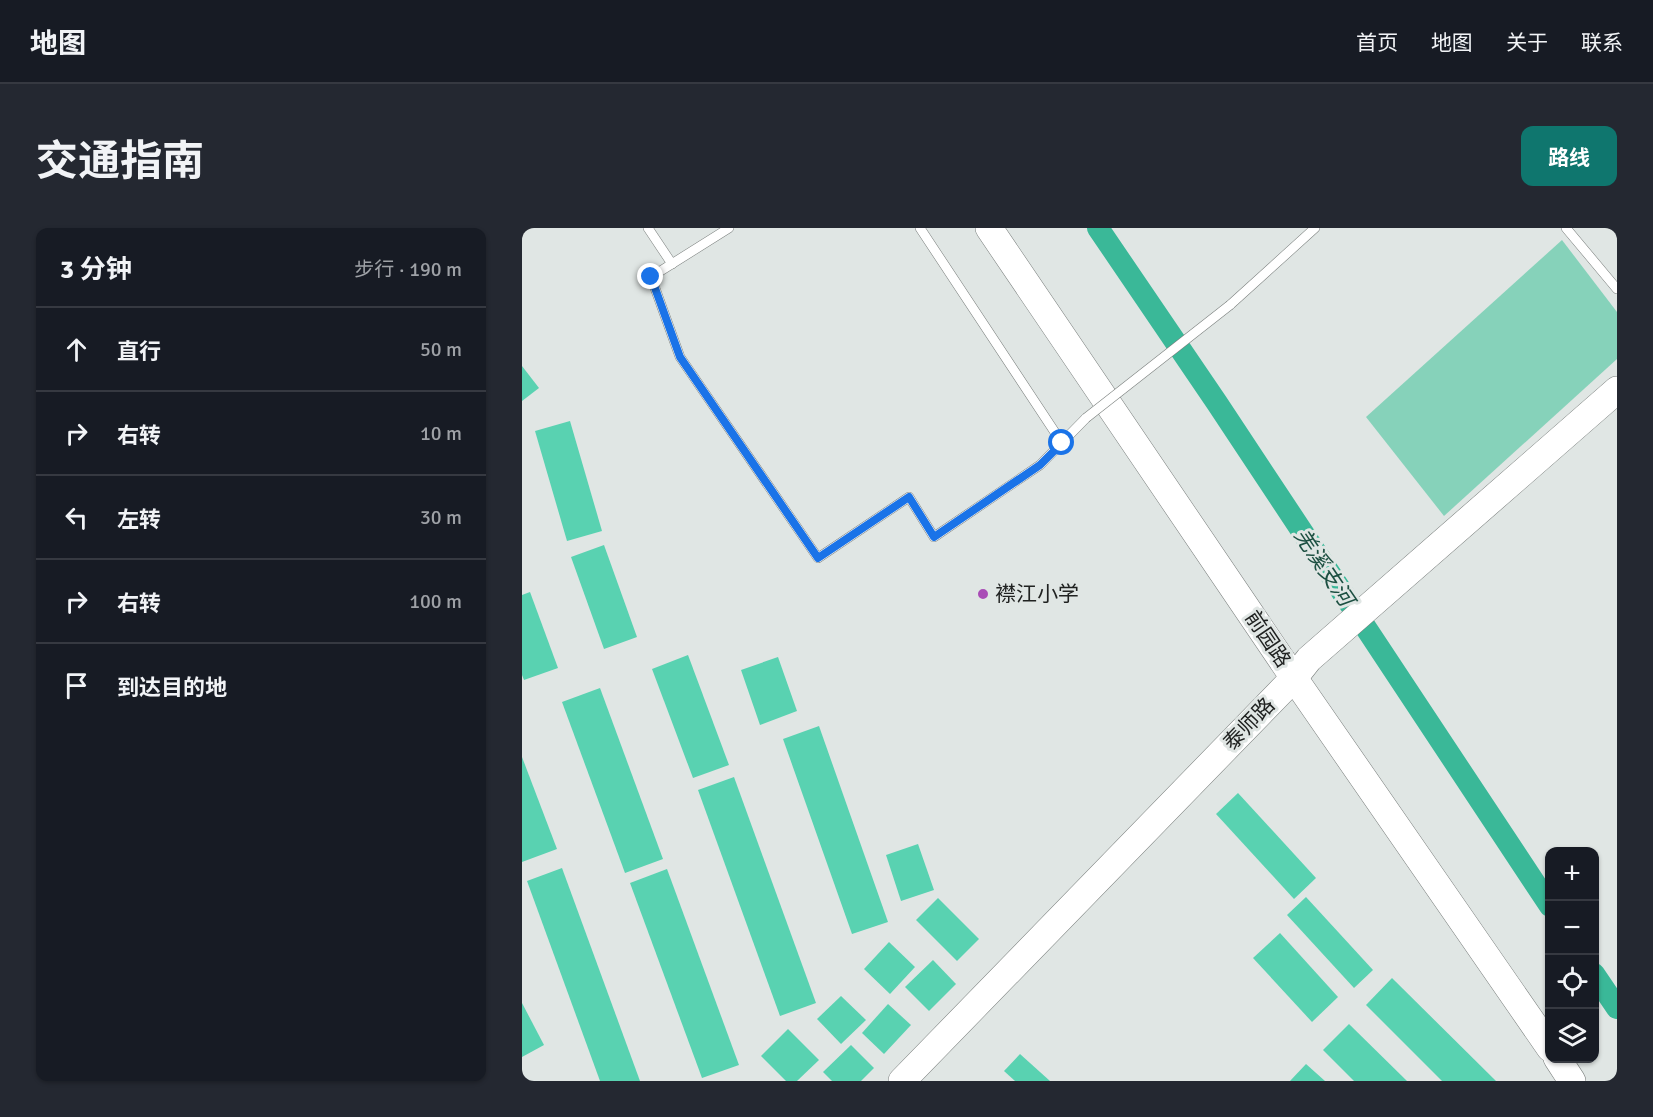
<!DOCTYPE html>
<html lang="zh">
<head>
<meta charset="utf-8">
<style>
  :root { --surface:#171b24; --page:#242831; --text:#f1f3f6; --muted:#9ea1a6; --line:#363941; --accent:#0f766e }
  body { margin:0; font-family:Signika,"Noto Sans SC",sans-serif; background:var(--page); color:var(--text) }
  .controls { position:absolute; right:18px; bottom:18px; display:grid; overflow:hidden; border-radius:12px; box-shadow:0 2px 4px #0004 }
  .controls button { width:54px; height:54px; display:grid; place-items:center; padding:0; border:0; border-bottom:2px solid var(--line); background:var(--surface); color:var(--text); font:30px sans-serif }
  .stop { position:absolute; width:18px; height:18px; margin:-14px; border:4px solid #1a73e8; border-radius:50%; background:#fff }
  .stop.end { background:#1a73e8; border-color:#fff; box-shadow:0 2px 6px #0008 }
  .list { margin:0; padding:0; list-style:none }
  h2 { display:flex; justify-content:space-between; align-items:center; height:78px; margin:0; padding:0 24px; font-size:26px }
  h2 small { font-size:20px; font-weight:400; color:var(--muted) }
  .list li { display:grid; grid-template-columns:39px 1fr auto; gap:18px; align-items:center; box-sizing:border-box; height:84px; padding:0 24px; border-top:2px solid var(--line) }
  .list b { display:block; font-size:22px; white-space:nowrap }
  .list em { font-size:20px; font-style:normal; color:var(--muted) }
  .icon { flex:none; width:33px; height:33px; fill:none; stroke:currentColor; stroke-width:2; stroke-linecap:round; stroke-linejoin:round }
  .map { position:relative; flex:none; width:1095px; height:853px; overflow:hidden; border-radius:12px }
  header { display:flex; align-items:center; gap:36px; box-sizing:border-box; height:84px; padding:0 30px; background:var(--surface); border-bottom:2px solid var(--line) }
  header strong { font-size:28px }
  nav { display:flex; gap:33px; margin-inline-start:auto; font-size:21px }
  .intro { display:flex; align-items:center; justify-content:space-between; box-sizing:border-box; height:144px; padding:0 36px }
  h1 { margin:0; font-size:42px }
  .button { padding:15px 27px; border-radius:12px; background:var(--accent); color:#fff; font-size:21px; font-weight:700 }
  main { display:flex; gap:36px; padding:0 36px }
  aside { flex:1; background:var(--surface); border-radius:12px; box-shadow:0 2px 4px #0004 }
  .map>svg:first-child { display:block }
  .green { fill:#86d2ba }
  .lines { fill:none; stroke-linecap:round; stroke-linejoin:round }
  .canal { stroke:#3ab898; stroke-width:22 }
  .building { fill:#59d2b1 }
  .lane-casing { stroke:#7a7f7d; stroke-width:10 }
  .secondary-casing { stroke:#7a7f7d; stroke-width:28 }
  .lane { stroke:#fff; stroke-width:9 }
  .secondary { stroke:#fff; stroke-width:27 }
  .lane-bridge-casing { stroke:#7a7f7d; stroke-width:10; stroke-linecap:butt }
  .lane-bridge { stroke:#fff; stroke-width:9 }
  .route { stroke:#1a73e8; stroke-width:8 }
  .poi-dot { fill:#a94cb6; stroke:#e0e6e4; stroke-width:2 }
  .labels { text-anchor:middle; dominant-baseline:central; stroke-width:6; stroke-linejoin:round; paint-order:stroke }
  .poi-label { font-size:21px; fill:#202221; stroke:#e0e6e4; text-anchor:start }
  .street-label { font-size:21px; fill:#202221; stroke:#e0e6e4 }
  .water-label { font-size:22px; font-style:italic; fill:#1d5042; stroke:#e0e6e4 }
</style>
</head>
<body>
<header>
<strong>地图</strong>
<nav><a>首页</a><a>地图</a><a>关于</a><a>联系</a></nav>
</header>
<div class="intro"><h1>交通指南</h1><a class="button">路线</a></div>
<main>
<aside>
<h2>3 分钟<small>步行 · 190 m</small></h2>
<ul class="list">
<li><svg class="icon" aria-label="ahead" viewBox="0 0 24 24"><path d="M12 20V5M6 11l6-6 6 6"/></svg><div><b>直行</b></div><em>50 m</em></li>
<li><svg class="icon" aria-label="right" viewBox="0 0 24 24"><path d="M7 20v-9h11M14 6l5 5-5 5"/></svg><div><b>右转</b></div><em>10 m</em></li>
<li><svg class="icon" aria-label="left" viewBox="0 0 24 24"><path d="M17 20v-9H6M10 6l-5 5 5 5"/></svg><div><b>左转</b></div><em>30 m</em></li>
<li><svg class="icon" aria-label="right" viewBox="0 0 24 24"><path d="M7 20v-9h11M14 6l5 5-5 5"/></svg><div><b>右转</b></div><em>100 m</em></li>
<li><svg class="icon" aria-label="arrive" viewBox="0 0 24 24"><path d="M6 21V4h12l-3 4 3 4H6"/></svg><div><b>到达目的地</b></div></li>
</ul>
</aside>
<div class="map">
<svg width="1095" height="853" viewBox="0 0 1095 853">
  <rect width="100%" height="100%" fill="#e0e6e4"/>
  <!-- green -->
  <path class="green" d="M 1040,12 L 1095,84 L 1095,131 L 922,288 L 844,189 Z"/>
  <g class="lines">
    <!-- canal -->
    <g class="canal">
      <path d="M 576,0 L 695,175 L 1028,678"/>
      <path d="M 1072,746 L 1095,780"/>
    </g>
  </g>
  <!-- building -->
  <g class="building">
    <path d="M 0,138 L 17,160 L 0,173 Z"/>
    <path d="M 48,193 L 80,303 L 45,313 L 13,203 Z"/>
    <path d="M 82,317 L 115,409 L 82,421 L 49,329 Z"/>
    <path d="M 8,364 L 36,440 L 2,452 L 0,447 L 0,367 Z"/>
    <path d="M 166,427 L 207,537 L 171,550 L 130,441 Z"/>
    <path d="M 256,429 L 275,483 L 238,497 L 219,442 Z"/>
    <path d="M 78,460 L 141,631 L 103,645 L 40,474 Z"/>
    <path d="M 297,498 L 366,694 L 330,706 L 261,511 Z"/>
    <path d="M 0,529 L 35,621 L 0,634 Z"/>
    <path d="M 212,549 L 294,775 L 258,788 L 176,562 Z"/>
    <path d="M 716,565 L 794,650 L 772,671 L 694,586 Z"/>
    <path d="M 396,616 L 412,662 L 379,673 L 364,627 Z"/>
    <path d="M 40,640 L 118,853 L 78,853 L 5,653 Z"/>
    <path d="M 145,641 L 217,837 L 180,850 L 108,655 Z"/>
    <path d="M 784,669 L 851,742 L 832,760 L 765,687 Z"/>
    <path d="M 416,670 L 457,711 L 435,733 L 394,692 Z"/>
    <path d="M 758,705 L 816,769 L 790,794 L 731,730 Z"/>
    <path d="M 367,714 L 393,739 L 368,766 L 342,741 Z"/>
    <path d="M 411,732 L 434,756 L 407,783 L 383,759 Z"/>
    <path d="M 870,750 L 974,853 L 920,853 L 844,777 Z"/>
    <path d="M 319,768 L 344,792 L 319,816 L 295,791 Z"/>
    <path d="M 0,775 L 22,817 L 0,829 Z"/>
    <path d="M 366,776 L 389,797 L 362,826 L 340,805 Z"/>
    <path d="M 827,796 L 885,853 L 832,853 L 801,822 Z"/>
    <path d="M 266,801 L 297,832 L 275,853 L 264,853 L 239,828 Z"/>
    <path d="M 329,817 L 352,840 L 339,853 L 310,853 L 301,844 Z"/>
    <path d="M 498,826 L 528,853 L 493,853 L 482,843 Z"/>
    <path d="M 784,836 L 803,853 L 768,853 Z"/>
  </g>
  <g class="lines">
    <defs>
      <g id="lane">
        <path d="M 126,0 L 150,36"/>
        <path d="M 207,0 L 129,49 L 158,129 L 296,330 L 387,269 L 412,309 L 518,237 L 564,190"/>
        <path d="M 398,0 L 540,215"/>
        <path d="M 1044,0 L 1095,61"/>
        <path d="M 708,77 L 793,0"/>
      </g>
      <g id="secondary">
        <path d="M 467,0 L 772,450 L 1028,820"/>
        <path d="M 1035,830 L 1050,853"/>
        <path d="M 380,853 L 772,450 L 787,431 L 1095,162"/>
      </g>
    </defs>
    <!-- lane casing -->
    <use href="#lane" class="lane-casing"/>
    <!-- secondary casing -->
    <use href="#secondary" class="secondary-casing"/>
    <!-- lane -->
    <use href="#lane" class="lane"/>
    <!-- secondary -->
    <use href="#secondary" class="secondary"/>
    <defs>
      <path id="lane-bridge" d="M 564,190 L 708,77"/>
    </defs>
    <!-- lane-bridge casing -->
    <use href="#lane-bridge" class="lane-bridge-casing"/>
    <!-- lane-bridge -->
    <use href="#lane-bridge" class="lane-bridge"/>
  </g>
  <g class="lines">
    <!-- route -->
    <path class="route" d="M 129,49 L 158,129 L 296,330 L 387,269 L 412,309 L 518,237 L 540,215"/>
  </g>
  <!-- markers -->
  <circle class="poi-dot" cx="461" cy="366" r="6"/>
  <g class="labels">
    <!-- poi labels -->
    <g class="poi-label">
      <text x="473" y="366">襟江小学</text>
    </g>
    <!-- street labels -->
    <g class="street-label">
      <text transform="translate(746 411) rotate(56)">前园路</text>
      <text transform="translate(727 496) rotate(-46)">泰师路</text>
    </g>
    <!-- water labels -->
    <g class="water-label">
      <text transform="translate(802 339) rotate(56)">羌溪支河</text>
    </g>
  </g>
</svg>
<div class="controls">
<button>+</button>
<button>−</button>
<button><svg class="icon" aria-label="locate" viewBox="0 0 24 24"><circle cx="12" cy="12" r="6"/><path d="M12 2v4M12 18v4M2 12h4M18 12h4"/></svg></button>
<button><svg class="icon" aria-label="layers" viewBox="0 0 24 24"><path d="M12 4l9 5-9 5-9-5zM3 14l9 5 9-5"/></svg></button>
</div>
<div class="stop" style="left:540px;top:215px"></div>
<div class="stop end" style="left:129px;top:49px"></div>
</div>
</main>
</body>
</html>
